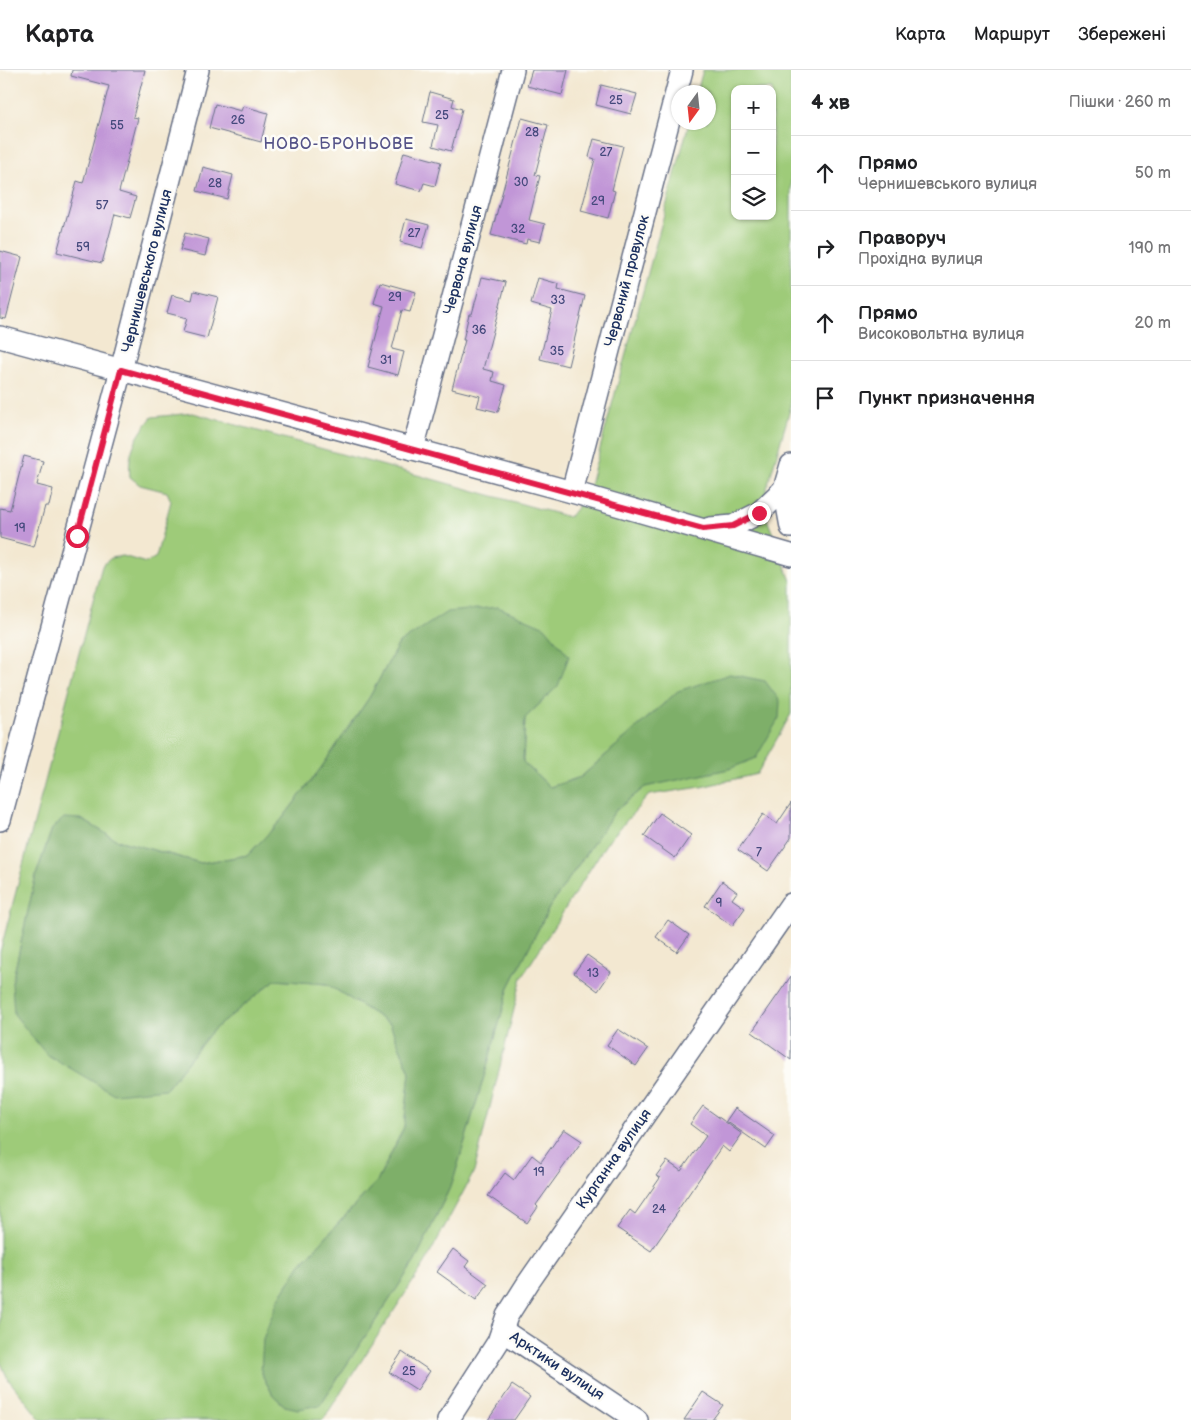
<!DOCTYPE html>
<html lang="uk">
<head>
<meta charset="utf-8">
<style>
  :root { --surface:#fff; --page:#f2f2f2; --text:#202124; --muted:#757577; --line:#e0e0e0 }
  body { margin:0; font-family:"Balsamiq Sans",sans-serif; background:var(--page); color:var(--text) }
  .controls { position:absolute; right:15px; top:15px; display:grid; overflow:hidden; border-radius:10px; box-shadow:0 1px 4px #0004 }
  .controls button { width:45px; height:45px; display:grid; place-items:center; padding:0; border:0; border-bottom:1px solid var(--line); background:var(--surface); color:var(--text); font:25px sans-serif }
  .compass { position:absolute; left:671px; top:15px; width:45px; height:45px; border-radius:50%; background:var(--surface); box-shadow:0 1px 4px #0004; rotate:195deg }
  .stop { position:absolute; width:15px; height:15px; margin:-11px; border:4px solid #e11d48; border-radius:50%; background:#fff }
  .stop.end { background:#e11d48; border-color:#fff; box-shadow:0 1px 5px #0008 }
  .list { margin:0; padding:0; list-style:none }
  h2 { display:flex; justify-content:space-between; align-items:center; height:65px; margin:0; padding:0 20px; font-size:21px }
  h2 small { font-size:16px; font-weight:400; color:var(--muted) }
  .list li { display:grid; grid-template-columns:32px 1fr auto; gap:15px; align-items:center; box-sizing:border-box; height:75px; padding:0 20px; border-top:1px solid var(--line) }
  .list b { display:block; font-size:19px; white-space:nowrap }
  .list p { margin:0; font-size:16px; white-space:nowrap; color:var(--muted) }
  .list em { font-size:16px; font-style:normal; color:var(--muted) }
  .icon { flex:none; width:28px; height:28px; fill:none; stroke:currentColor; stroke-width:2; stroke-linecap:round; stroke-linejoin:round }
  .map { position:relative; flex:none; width:791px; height:1350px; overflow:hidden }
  header { display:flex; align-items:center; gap:30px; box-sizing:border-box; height:70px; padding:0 25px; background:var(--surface); border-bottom:1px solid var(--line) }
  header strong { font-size:24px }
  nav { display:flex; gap:28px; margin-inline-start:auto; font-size:18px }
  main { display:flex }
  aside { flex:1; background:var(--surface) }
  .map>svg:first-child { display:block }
  .green { fill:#9ecb79; stroke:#5c7d6c; fill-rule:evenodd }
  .forest { fill:#7eaf69; stroke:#4c6f64 }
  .building { fill:#c196d7 }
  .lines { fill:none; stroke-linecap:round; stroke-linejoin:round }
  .minor-casing { stroke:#677086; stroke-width:24 }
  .minor { stroke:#fff; stroke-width:21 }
  .route { stroke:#e11d48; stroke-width:6 }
  .labels { text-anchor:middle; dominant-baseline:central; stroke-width:5; stroke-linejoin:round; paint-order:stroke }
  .number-label { font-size:12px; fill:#44497c }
  .street-label { font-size:15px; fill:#1b2f5e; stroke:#fdfcf7 }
  .neighbourhood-label { font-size:16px; letter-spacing:1px; fill:#555388; stroke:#fdfcf7 }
</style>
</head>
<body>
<header>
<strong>Карта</strong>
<nav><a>Карта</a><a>Маршрут</a><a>Збережені</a></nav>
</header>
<main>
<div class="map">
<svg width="791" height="1350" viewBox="0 0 791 1350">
  <rect width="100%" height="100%" fill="#fdfcf7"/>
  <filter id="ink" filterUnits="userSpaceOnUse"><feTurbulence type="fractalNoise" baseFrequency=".02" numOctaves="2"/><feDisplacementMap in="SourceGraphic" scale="10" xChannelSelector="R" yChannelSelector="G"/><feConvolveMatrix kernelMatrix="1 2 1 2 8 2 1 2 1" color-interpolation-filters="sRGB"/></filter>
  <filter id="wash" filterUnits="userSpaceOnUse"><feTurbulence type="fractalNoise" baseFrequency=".0096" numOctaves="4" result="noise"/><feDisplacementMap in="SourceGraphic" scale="20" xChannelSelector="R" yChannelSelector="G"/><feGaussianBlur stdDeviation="1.12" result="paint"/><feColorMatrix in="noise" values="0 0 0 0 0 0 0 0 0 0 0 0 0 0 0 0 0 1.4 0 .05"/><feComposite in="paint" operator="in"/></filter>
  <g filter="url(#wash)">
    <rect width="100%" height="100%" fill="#f3e8d1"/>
    <!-- green -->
    <path class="green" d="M 703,0 L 791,0 L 791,336 L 767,418 L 767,449 L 791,511 L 791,644 L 757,704 L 701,717 L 649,725 L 606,774 L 522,907 L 474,1102 L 425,1193 L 323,1350 L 41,1350 L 8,1309 L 0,1291 L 0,882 L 102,496 L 111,488 L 123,486 L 146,493 L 156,487 L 171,431 L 167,422 L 140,415 L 130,407 C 127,381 137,366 152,347 L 193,343 L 569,447 L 587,426 L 689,53 L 708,52 L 708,22 L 697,22 ZM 735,19 L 772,19 L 772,146 L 735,146 ZM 399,573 L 558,616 L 525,648 L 523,692 L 550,717 L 581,707 L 678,621 L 676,709 L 645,717 L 615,741 L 549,838 L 509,917 L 486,1000 L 453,1111 L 415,1191 L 320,1335 L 285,1336 L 273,1325 L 261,1303 L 300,1195 L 378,1110 L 404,1057 L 410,1002 L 390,954 L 327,914 L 275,910 L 212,961 L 166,1019 L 12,913 L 36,805 L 52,759 L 81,749 L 117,770 L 201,793 L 248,785 L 282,749 L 321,698 L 369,628 Z"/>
    <!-- forest -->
    <path class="forest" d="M 498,537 L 545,557 L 569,586 L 558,616 L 525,648 L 523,692 L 550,717 L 581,707 L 678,621 L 730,604 L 765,611 L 780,631 L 779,648 L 756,688 L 729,699 L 645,717 L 615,741 L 549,838 L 509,917 L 486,1000 L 453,1111 L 415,1191 L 320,1335 L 298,1339 L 285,1336 L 273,1325 L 261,1303 L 263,1269 L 278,1230 L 300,1195 L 378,1110 L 404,1057 L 410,1002 L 390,954 L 327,914 L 275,910 L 212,961 L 166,1019 L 114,1024 L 46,984 L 14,944 L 12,913 L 36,805 L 52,759 L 64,748 L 81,749 L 117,770 L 201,793 L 248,785 L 282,749 L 321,698 L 369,628 L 399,573 L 447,542 Z"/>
    <g id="blocks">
      <!-- building -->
      <g class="building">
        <path d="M 72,0 L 145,0 L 133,47 L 138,48 L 119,122 L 136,127 L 130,148 L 115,144 L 102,193 L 57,182 L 77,111 L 83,113 L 109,16 L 71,6 Z"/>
        <path d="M 532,0 L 568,0 L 562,25 L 527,16 Z"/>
        <path d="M 601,15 L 637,24 L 631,44 L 596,35 Z"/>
        <path d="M 430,22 L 454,29 L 452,36 L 462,39 L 451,81 L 433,76 L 438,55 L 423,52 Z"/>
        <path d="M 215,34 L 241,41 L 243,36 L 268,43 L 261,72 L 209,58 Z"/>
        <path d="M 522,48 L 548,55 L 535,105 L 540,106 L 529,150 L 545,154 L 540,172 L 527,169 L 526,174 L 491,165 Z"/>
        <path d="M 594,69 L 623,76 L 612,120 L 615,121 L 608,148 L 581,141 L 595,89 L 589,87 Z"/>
        <path d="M 404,82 L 441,92 L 435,116 L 424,113 L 421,121 L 395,114 Z"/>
        <path d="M 203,97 L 233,105 L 227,129 L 197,121 Z"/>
        <path d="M 406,149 L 429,155 L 422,178 L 400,172 Z"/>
        <path d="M 185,163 L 209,169 L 205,186 L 180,180 Z"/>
        <path d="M 0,181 L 22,187 L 6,249 L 0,248 Z"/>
        <path d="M 482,207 L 506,212 L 483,299 L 494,302 L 492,311 L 506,315 L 498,342 L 477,337 L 480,326 L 452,319 L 465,270 L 463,270 L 469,244 L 472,244 Z"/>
        <path d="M 538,208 L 559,214 L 558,219 L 585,226 L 568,296 L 540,289 L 552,240 L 531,234 Z"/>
        <path d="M 380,212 L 416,222 L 410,242 L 402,240 L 392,279 L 404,282 L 398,305 L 368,297 L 384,236 L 374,233 Z"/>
        <path d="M 194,221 L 218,227 L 207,268 L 183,262 L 187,248 L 167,243 L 172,225 L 192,230 Z"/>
        <path d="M 24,386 L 43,391 L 37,415 L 53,419 L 49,436 L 45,436 L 34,477 L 0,468 L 0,438 L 10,440 Z"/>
        <path d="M 791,733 L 791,768 L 768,801 L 738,780 L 763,744 L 777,754 Z"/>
        <path d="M 660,743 L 691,765 L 675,788 L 644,766 Z"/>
        <path d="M 722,811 L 737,822 L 732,829 L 745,838 L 732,856 L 705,836 Z"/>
        <path d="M 668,850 L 689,865 L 677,882 L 656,867 Z"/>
        <path d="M 587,885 L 611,902 L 598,921 L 574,903 Z"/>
        <path d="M 791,906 L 791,990 L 752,962 Z"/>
        <path d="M 618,959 L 648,979 L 636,996 L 607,975 Z"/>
        <path d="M 703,1036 L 742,1064 L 729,1082 L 722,1076 L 677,1141 L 678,1142 L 651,1181 L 617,1158 L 630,1140 L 635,1144 L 660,1108 L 656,1106 L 667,1091 L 681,1101 L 706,1066 L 690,1054 Z"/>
        <path d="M 735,1038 L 775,1066 L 766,1079 L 726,1051 Z"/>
        <path d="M 564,1059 L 582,1071 L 536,1135 L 538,1137 L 527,1153 L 488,1126 L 505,1103 L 514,1110 L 532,1085 L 541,1092 Z"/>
        <path d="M 453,1179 L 469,1191 L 465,1197 L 488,1214 L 476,1230 L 437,1202 Z"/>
        <path d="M 402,1282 L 430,1301 L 417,1320 L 389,1302 Z"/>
        <path d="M 512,1315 L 530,1327 L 514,1350 L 488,1350 Z"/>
        <path d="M 703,1322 L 723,1335 L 712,1350 L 684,1350 Z"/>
      </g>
    </g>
  </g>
  <g filter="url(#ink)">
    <use href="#blocks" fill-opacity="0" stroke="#677086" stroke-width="1"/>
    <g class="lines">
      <defs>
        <g id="minor">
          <path d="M 0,267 L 572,422 L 791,485"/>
          <path d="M 413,379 L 513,0"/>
          <path d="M 791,395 L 784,419 L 791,457"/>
          <path d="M 572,422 L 682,0"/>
          <path d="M 710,458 L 733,456 L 759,443 L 784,419"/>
          <path d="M 0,750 L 121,300 L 198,0"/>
          <path d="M 502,1260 L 637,1350"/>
          <path d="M 448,1350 L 498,1272 L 507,1246 L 528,1213 L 791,834"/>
        </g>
      </defs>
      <!-- minor casing -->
      <use href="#minor" class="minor-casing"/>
      <!-- minor -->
      <use href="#minor" class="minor"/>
    </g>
  </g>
  <g class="lines" filter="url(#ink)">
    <!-- route -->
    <path class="route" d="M 77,466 L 121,300 L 703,459 L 733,456 L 759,443"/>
  </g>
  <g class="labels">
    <!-- number labels -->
    <g class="number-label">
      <text x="616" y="30">25</text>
      <text x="442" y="45">25</text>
      <text x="238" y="50">26</text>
      <text x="117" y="55">55</text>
      <text x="532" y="62">28</text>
      <text x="606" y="82">27</text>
      <text x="521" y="112">30</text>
      <text x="215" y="113">28</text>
      <text x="598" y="131">29</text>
      <text x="102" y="135">57</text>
      <text x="518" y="159">32</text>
      <text x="414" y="163">27</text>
      <text x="83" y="177">59</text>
      <text x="395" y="227">29</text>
      <text x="558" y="230">33</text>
      <text x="479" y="260">36</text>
      <text x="557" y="281">35</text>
      <text x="386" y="290">31</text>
      <text x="20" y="458">19</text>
      <text x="759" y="782">7</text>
      <text x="719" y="833">9</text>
      <text x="593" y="903">13</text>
      <text x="539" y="1102">19</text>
      <text x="659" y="1139">24</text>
      <text x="409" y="1301">25</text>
    </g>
    <!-- street labels -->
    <g class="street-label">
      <text transform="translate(463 190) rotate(-75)">Червона вулиця</text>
      <text transform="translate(147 201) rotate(-76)">Чернишевського вулиця</text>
      <text transform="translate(627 211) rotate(-75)">Червоний провулок</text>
      <text transform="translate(614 1089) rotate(-55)">Курганна вулиця</text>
      <text transform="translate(557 1296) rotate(34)">Арктики вулиця</text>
    </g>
    <!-- neighbourhood labels -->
    <g class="neighbourhood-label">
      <text x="339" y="74">НОВО-БРОНЬОВЕ</text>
    </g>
  </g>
</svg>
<div class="controls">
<button>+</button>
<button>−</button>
<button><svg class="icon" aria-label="layers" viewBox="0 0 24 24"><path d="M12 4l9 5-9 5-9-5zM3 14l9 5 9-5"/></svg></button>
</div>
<svg class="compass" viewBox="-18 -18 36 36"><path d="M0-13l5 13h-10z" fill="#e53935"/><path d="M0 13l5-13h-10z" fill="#757577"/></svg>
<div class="stop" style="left:77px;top:466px"></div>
<div class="stop end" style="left:759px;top:443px"></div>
</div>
<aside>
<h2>4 хв<small>Пішки · 260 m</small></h2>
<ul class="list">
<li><svg class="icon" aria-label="ahead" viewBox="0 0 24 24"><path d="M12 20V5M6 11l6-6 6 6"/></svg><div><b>Прямо</b><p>Чернишевського вулиця</p></div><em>50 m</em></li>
<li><svg class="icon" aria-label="right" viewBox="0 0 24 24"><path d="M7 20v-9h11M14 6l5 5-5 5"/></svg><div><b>Праворуч</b><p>Прохідна вулиця</p></div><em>190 m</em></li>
<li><svg class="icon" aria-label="ahead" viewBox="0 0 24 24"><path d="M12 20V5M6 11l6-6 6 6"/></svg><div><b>Прямо</b><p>Високовольтна вулиця</p></div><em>20 m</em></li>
<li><svg class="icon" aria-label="arrive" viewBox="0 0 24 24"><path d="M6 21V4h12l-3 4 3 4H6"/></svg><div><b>Пункт призначення</b></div></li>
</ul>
</aside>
</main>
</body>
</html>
